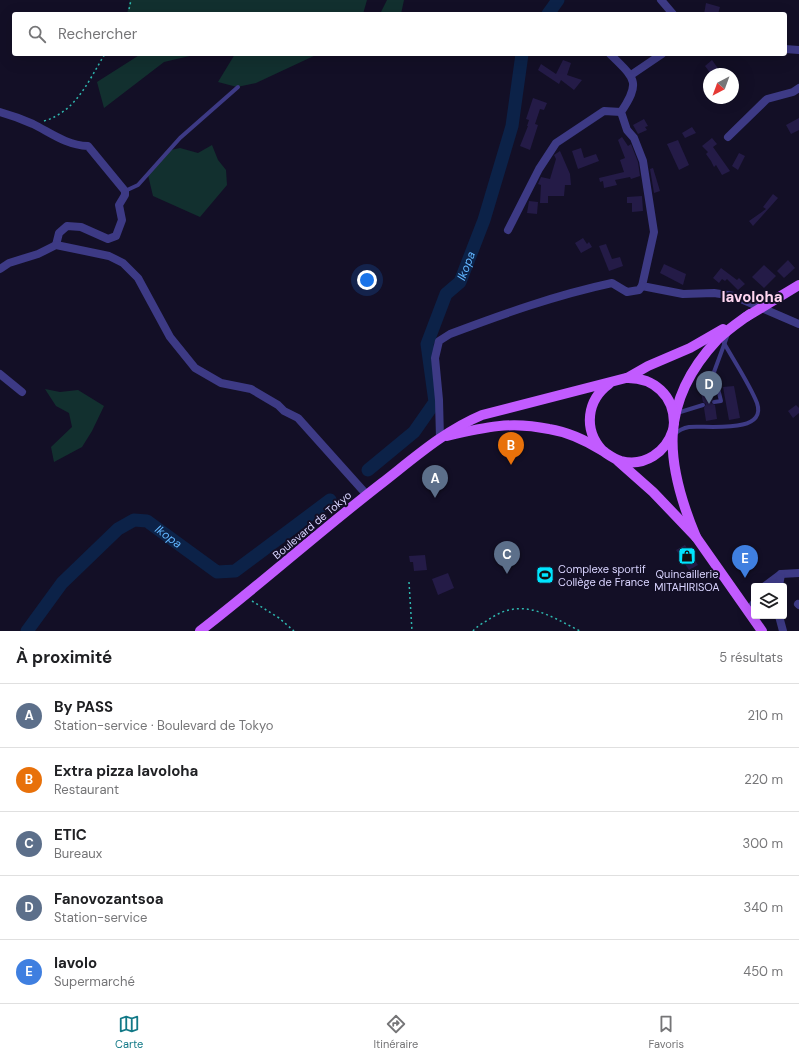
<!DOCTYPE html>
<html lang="fr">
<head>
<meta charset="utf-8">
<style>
  :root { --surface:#fff; --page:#f2f2f2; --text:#202124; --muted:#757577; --line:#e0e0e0; --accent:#127987 }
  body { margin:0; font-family:"DM Sans",sans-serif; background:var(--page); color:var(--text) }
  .controls { position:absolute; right:12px; bottom:12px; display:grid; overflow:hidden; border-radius:4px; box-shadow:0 4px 16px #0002 }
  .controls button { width:36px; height:36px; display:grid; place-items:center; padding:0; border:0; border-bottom:1px solid var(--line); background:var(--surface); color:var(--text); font:20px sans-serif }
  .compass { position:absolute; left:703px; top:68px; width:36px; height:36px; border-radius:50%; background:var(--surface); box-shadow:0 4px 16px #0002; rotate:221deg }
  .you { position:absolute; left:367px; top:280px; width:14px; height:14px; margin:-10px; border:3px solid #fff; border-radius:50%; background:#1a73e8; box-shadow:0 0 0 6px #1a73e833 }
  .badge { display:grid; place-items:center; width:26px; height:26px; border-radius:50%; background:var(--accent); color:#fff; font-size:13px; font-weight:700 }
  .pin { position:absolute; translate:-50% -33px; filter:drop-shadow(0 1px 2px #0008) }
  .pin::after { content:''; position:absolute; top:21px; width:14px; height:12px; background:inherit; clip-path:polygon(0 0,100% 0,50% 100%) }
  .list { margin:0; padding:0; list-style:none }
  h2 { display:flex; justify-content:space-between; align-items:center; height:52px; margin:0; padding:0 16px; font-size:17px }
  h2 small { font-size:13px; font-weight:400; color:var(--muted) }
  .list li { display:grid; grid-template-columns:26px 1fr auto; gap:12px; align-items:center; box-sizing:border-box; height:64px; padding:0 16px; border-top:1px solid var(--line) }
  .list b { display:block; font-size:15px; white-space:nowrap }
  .list p { margin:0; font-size:13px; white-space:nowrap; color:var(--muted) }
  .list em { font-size:13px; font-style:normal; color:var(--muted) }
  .icon { flex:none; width:22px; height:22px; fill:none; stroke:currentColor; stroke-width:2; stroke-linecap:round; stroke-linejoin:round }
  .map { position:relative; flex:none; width:799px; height:631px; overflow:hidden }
  .search { position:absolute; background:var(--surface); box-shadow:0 4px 16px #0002; left:12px; right:12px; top:12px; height:44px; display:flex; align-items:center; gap:10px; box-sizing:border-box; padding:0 14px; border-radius:4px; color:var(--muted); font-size:15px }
  .sheet { height:372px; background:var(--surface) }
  nav { display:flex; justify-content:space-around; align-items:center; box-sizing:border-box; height:56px; border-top:1px solid var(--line); background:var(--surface); font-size:11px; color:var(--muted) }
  nav a { display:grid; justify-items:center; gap:2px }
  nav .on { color:var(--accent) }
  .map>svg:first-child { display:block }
  .green { fill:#12302f }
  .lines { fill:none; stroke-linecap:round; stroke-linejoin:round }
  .river { stroke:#0c2248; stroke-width:13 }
  .building { fill:#241b47 }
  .path { stroke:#2fb8b0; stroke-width:1.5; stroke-dasharray:2 3; stroke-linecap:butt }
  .service { stroke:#3d3a85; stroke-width:4 }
  .minor { stroke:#3d3a85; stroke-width:8 }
  .primary { stroke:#c25bff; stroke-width:10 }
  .labels { text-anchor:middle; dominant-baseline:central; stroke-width:4; stroke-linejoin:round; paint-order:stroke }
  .street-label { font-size:11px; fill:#d9d4ff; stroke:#130f26 }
  .poi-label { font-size:11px; fill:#d9d4ff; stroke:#130f26; text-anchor:start }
  .water-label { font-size:12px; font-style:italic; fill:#62b6ff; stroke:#130f26 }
  .district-label { font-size:15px; font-weight:bold; fill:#ffd6f0; stroke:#130f26 }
</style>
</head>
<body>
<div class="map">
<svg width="799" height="631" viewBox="0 0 799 631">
  <rect width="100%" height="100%" fill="#130f26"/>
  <!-- green -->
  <g class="green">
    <path d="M 130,0 L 367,0 L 363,14 L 127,14 Z"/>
    <path d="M 387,0 L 404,0 L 401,14 L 380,14 Z"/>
    <path d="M 141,54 L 198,54 L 164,62 L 104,108 L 97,82 Z"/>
    <path d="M 235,54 L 318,54 L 256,83 L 237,87 L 218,82 Z"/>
    <path d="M 212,145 L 218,160 L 226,170 L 227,185 L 200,217 L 153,196 L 148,175 L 166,151 L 180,148 L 198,153 Z"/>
    <path d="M 45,389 L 60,392 L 78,390 L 104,406 L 92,431 L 82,447 L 54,462 L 51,447 L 72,427 L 69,413 L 56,406 Z"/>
  </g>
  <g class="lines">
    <!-- river -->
    <g class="river">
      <path d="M 548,14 L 558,0"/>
      <path id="s1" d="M 368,470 L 414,432 L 435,402 L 427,344 L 446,294 L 460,282 L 484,220 L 512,126 L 522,54"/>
      <path id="s2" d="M 27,631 L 62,583 L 118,529 L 134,520 L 147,521 L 217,572 L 235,571 L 330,500"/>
    </g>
  </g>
  <!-- building -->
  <g class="building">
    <path d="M 706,3 L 720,7 L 718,14 L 704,14 Z"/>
    <path d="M 563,60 L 571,63 L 567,75 L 582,80 L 574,90 L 561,80 L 559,84 L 538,70 L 541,64 L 556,74 Z"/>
    <path d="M 712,60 L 722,74 L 711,74 L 705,66 Z"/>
    <path d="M 533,98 L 547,103 L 544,110 L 540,109 L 535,124 L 538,125 L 530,150 L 520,146 L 528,126 L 527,126 L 529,120 L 526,119 Z"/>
    <path d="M 799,118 L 799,130 L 791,134 L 786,125 Z"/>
    <path d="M 644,119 L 648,126 L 645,127 L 647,130 L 638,134 L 633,125 Z"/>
    <path d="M 692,127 L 696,133 L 685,138 L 682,133 Z"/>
    <path d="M 622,137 L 628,146 L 631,144 L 638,162 L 640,176 L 631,179 L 630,177 L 615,180 L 617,185 L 604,188 L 603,181 L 600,182 L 599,178 L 624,172 L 620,160 L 625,158 L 618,140 Z"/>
    <path d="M 712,138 L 717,144 L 713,147 L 730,171 L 722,175 L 716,165 L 714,167 L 711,161 L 706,154 L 708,152 L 702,146 Z"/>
    <path d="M 678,140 L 689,165 L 679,170 L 667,144 Z"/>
    <path d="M 581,148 L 584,158 L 596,154 L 599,161 L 578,169 L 572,151 Z"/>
    <path d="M 560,151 L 570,174 L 571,185 L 565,185 L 564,196 L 548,196 L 548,203 L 540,203 L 541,185 L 538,184 L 541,177 L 550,179 L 556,159 L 554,155 Z"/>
    <path d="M 739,153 L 745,156 L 738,170 L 732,166 Z"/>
    <path d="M 653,168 L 660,191 L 654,193 L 650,169 Z"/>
    <path d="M 773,194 L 778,198 L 753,226 L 749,221 L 766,209 L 763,207 Z"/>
    <path d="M 642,196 L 643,211 L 632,212 L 632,203 L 627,203 L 627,197 Z"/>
    <path d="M 529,201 L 538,202 L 537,214 L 527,213 Z"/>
    <path d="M 583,238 L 587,244 L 589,242 L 592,247 L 581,253 L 575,243 Z"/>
    <path d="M 606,244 L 612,259 L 620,257 L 623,266 L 609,271 L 599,246 Z"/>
    <path d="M 788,260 L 795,268 L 784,278 L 777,271 Z"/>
    <path d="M 664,264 L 686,274 L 683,285 L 660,273 Z"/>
    <path d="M 764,265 L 776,276 L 764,288 L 752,277 Z"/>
    <path d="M 721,268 L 737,280 L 739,278 L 745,284 L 738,290 L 727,279 L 725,281 L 722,279 L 719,283 L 713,278 Z"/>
    <path d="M 711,386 L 713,399 L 711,403 L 715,405 L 717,419 L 706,421 L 704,408 L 706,404 L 703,402 L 700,388 Z"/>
    <path d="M 734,386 L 740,418 L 729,420 L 723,387 Z"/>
    <path d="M 796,405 L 799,408 L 799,413 L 793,418 L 788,411 Z"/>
    <path d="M 685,545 L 698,565 L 689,570 L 676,550 Z"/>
    <path d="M 425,555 L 427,570 L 414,571 L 413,562 L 410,562 L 409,556 Z"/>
    <path d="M 448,573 L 454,588 L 438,595 L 432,579 Z"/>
  </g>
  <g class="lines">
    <!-- path -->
    <g class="path">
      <path d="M 128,14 L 131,0"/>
      <path d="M 44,121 C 77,111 88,81 105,54"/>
      <path d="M 409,582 L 412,631"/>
      <path d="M 252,601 L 279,618 L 294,631"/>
      <path d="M 473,631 C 477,626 485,622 491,618 C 523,597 550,616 580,631"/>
    </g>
    <!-- service -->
    <g class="service">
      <path d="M 125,191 L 138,185 L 180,138 L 238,87"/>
      <path d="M 714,402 L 721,401 L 714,372 L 728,334"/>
      <path d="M 677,413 L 703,405"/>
      <path d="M 675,434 C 679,430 683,428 689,427 C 704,425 768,435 757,403 C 750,385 734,361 724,343"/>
    </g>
    <!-- minor -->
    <g class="minor">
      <path d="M 661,0 L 673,14"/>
      <path d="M 785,49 L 799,50"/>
      <path d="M 610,54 C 634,78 642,81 621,112 L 627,130 L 634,138 L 643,161 L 654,232 L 642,286 L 683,294 L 714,293 L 734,296 L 799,324"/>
      <path d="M 631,75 L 662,54"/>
      <path d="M 0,112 C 11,115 22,119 33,124 C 51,133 66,145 88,146 L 125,191 L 125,195 L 119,205 L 122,220 L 116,236 L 108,239 L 81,227 L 67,226 L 59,233 L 56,245"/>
      <path d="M 728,137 L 767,99 L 793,92 L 799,88"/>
      <path d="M 508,230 L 539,169 L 556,143 L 604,111 L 621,112"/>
      <path d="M 0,269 L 9,263 L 38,254 L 56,245 L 109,256 L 123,263 L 138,278 L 170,337 L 195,368 L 221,383 L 251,389 L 278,405 L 284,411 L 298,418 L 367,495"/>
      <path d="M 0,374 L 22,392"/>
      <path d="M 440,438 L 439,400 L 435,358 L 439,341 L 450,334 C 503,314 556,295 612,283 L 627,292 L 639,290 L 642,286"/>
      <path d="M 765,586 L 781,574 L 799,573"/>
      <path d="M 779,586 L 781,574"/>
      <path d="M 798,604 L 799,605"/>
      <path d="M 749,611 L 754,603"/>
      <path d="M 779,616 L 783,631"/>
    </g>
    <!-- primary -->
    <g class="primary">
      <path d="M 746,317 L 799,285"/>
      <path d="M 627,378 L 648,366 L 690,348 L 723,329"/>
      <path d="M 447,436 C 485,427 511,421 549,429 C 568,432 587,441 603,451 C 609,455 614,459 621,461 C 645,467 666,452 673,430"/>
      <path d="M 602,450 C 583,429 587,400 609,384"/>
      <path d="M 618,461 L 653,492 L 696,537 L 762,631"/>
      <path d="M 696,537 C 665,463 658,403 717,340 C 727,330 739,322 750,314"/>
      <path d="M 200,631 C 262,583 320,531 382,483 C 414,458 444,431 482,415 L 626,378 C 654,377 674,396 674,423"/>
    </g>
  </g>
  <!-- icons -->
  <defs>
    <symbol id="shop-square" viewBox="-11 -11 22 22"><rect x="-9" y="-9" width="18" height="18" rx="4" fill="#00e5ff" stroke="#130f26"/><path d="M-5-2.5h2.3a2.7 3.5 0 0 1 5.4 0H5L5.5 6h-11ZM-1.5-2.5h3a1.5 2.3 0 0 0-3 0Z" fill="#111"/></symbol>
    <symbol id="stadium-square" viewBox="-11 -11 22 22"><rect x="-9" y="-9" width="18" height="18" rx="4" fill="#00e5ff" stroke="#130f26"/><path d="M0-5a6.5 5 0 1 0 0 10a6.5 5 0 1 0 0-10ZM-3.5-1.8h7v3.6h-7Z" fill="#111"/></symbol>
  </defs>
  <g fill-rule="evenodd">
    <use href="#shop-square" x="677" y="546" width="20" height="20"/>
    <use href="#stadium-square" x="535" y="565" width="20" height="20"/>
  </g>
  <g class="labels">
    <!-- street labels -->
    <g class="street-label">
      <text transform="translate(312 525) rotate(-40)">Boulevard de Tokyo</text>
    </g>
    <!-- poi labels -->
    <g class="poi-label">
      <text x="558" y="569">Complexe sportif<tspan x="558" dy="13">Collège de France</tspan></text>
      <text x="687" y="574" text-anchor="middle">Quincaillerie<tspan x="687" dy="13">MITAHIRISOA</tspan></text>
    </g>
    <!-- water labels -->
    <g class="water-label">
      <text stroke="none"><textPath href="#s1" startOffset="244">Ikopa</textPath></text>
      <text stroke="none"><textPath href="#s2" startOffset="195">Ikopa</textPath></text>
    </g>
    <!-- district labels -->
    <g class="district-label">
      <text x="752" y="297">Iavoloha</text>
    </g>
  </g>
</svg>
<div class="controls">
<button><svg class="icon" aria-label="layers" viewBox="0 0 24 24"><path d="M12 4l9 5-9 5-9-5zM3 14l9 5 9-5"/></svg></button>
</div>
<svg class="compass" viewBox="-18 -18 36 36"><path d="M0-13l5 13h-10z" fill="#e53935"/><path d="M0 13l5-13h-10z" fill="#757577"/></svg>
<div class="you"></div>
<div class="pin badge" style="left:435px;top:498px;background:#5c6f8a">A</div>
<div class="pin badge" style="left:511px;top:465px;background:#e8710a">B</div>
<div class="pin badge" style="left:507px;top:574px;background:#5c6f8a">C</div>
<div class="pin badge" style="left:709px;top:404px;background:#5c6f8a">D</div>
<div class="pin badge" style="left:745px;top:578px;background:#3f7fe0">E</div>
<div class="search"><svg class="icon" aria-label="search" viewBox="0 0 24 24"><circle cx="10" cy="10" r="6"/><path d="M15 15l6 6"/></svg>Rechercher</div>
</div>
<section class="sheet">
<h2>À proximité<small>5 résultats</small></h2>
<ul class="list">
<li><span class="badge" style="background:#5c6f8a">A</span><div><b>By PASS</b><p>Station-service · Boulevard de Tokyo</p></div><em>210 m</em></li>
<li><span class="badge" style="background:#e8710a">B</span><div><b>Extra pizza Iavoloha</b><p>Restaurant</p></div><em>220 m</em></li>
<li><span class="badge" style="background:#5c6f8a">C</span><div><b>ETIC</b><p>Bureaux</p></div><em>300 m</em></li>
<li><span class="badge" style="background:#5c6f8a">D</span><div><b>Fanovozantsoa</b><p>Station-service</p></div><em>340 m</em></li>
<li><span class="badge" style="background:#3f7fe0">E</span><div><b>Iavolo</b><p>Supermarché</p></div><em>450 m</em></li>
</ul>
</section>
<nav>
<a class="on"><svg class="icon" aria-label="map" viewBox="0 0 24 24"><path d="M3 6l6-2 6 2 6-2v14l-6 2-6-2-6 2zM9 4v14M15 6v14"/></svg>Carte</a>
<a><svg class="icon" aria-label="directions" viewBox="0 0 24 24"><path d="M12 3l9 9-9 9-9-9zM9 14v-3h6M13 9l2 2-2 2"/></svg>Itinéraire</a>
<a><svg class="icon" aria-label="saved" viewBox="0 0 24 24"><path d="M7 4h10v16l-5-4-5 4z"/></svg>Favoris</a>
</nav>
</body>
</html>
